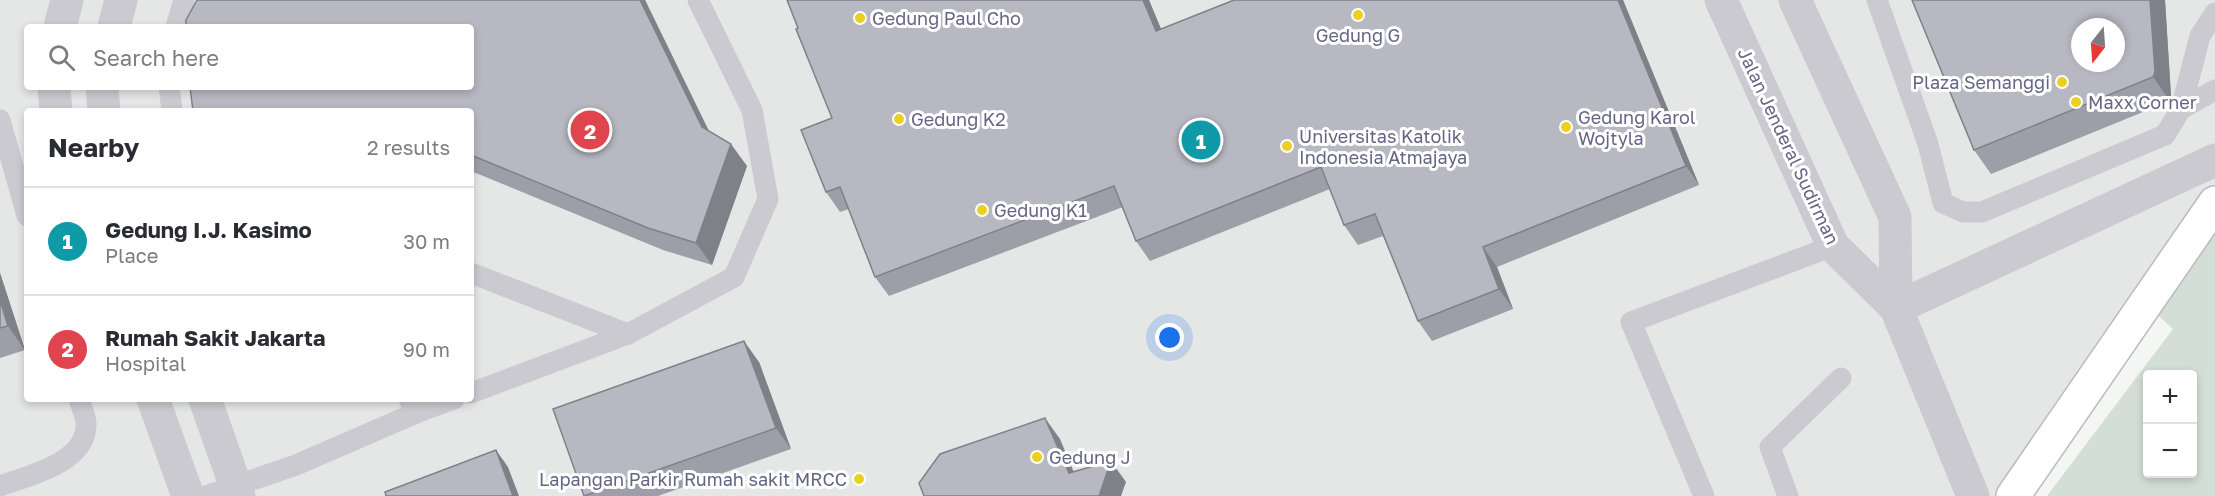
<!DOCTYPE html>
<html lang="en">
<head>
<meta charset="utf-8">
<style>
  :root { --surface:#fff; --page:#f7f7f7; --text:#2b2b33; --muted:#7c7c81; --line:#e1e1e2; --accent:#81752a }
  body { margin:0; font-family:"Golos Text",sans-serif; background:var(--page); color:var(--text) }
  .controls { position:absolute; right:18px; bottom:18px; display:grid; overflow:hidden; border-radius:6px; box-shadow:0 3px 9px #0003 }
  .controls button { width:54px; height:54px; display:grid; place-items:center; padding:0; border:0; border-bottom:2px solid var(--line); background:var(--surface); color:var(--text); font:30px sans-serif }
  .compass { position:absolute; left:2071px; top:18px; width:54px; height:54px; border-radius:50%; background:var(--surface); box-shadow:0 3px 9px #0003; rotate:197deg }
  .you { position:absolute; left:1170px; top:338px; width:21px; height:21px; margin:-15px; border:4px solid #fff; border-radius:50%; background:#1a73e8; box-shadow:0 0 0 9px #1a73e833 }
  .badge { display:grid; place-items:center; width:39px; height:39px; border-radius:50%; background:var(--accent); color:#fff; font-size:20px; font-weight:700 }
  .pin { position:absolute; translate:-50% -50%; border:3px solid #fff; box-shadow:0 2px 6px #0006 }
  .list { margin:0; padding:0; list-style:none }
  h2 { display:flex; justify-content:space-between; align-items:center; height:78px; margin:0; padding:0 24px; font-size:26px }
  h2 small { font-size:20px; font-weight:400; color:var(--muted) }
  .list li { display:grid; grid-template-columns:39px 1fr auto; gap:18px; align-items:center; box-sizing:border-box; height:108px; padding:0 24px; border-top:2px solid var(--line) }
  .list b { display:block; font-size:22px; white-space:nowrap }
  .list p { margin:0; font-size:20px; white-space:nowrap; color:var(--muted) }
  .list em { font-size:20px; font-style:normal; color:var(--muted) }
  .icon { flex:none; width:33px; height:33px; fill:none; stroke:currentColor; stroke-width:2; stroke-linecap:round; stroke-linejoin:round }
  .map { position:relative; flex:none; width:2215px; height:496px; overflow:hidden }
  .search { position:absolute; background:var(--surface); box-shadow:0 3px 9px #0003; left:24px; top:24px; width:450px; height:66px; display:flex; align-items:center; gap:15px; box-sizing:border-box; padding:0 21px; border-radius:6px; color:var(--muted); font-size:22px }
  .panel { position:absolute; background:var(--surface); box-shadow:0 3px 9px #0003; left:24px; top:108px; width:450px; height:294px; border-radius:6px }
  .map>svg:first-child { display:block }
  .built { fill:#e5e7e6; fill-rule:evenodd }
  .green { fill:#d3ded6; fill-rule:evenodd }
  .lines { fill:none; stroke-linecap:round; stroke-linejoin:round }
  .trunk-casing { stroke:#bababf; stroke-width:36 }
  .service { stroke:#cbcad0; stroke-width:21 }
  .minor { stroke:#cbcad0; stroke-width:33 }
  .trunk { stroke:#fff; stroke-width:33 }
  .wall { fill:#9d9ea7 }
  .shaded-wall { fill:#808188 }
  .building { fill:#b7b8c2; stroke:#808188; stroke-width:1.5; fill-rule:evenodd }
  .poi-dot { fill:#ebd01e; stroke:#fff; stroke-width:2 }
  .labels { text-anchor:middle; dominant-baseline:central; stroke-width:6; stroke-linejoin:round; paint-order:stroke }
  .poi-label { font-size:18px; fill:#666485; stroke:#fff; text-anchor:start }
  .street-label { font-size:18px; fill:#666485; stroke:#fff }
</style>
</head>
<body>
<div class="map">
<svg width="2215" height="496" viewBox="0 0 2215 496">
  <rect width="100%" height="100%" fill="#f4f6f3"/>
  <!-- built -->
  <path class="built" d="M 0,0 L 2215,0 L 2215,198 L 2003,496 L 0,496 ZM 27,27 L 471,27 L 471,87 L 27,87 ZM 2080,27 L 2116,27 L 2116,63 L 2080,63 ZM 27,111 L 471,111 L 471,399 L 27,399 Z"/>
  <!-- green -->
  <path class="green" d="M 2215,200 L 2215,496 L 2047,496 L 2173,329 L 2146,304 ZM 2148,374 L 2192,374 L 2192,474 L 2148,474 Z"/>
  <g class="lines">
    <defs>
      <path id="trunk" d="M 2013,496 L 2215,203"/>
    </defs>
    <!-- trunk casing -->
    <use href="#trunk" class="trunk-casing"/>
    <!-- service -->
    <g class="service">
      <path d="M 1877,0 L 1928,144 L 1943,203 L 1963,212 L 1982,212 L 2165,135 L 2181,109 L 2200,36 L 2215,13"/>
      <path d="M 176,27 L 184,0"/>
      <path d="M 169,87 L 172,111"/>
      <path d="M 2181,109 L 2215,90"/>
      <path d="M 0,120 L 27,216"/>
      <path d="M 471,273 L 628,334"/>
      <path d="M 471,393 L 628,334 L 734,277 L 768,199 L 752,110 L 698,0"/>
      <path d="M 416,413 L 454,399"/>
      <path d="M 0,486 C 28,476 85,463 86,426 C 87,418 81,407 79,399"/>
      <path d="M 206,496 L 296,465 L 416,413 L 409,399"/>
      <path d="M 1704,496 L 1631,322 L 1833,246"/>
      <path d="M 1788,496 L 1770,447 L 1841,378"/>
    </g>
    <!-- minor -->
    <g class="minor">
      <path d="M 1721,0 L 1833,246 L 1896,308"/>
      <path d="M 1795,0 L 1895,217 L 1896,308 L 1973,496"/>
      <path d="M 60,27 L 67,0"/>
      <path d="M 114,27 L 121,0"/>
      <path d="M 54,87 L 56,111"/>
      <path d="M 102,87 L 104,111"/>
      <path d="M 1896,308 L 2215,160"/>
      <path d="M 153,399 L 188,496"/>
      <path d="M 205,399 L 239,496"/>
    </g>
    <!-- trunk -->
    <use href="#trunk" class="trunk"/>
  </g>
  <!-- wall -->
  <g class="wall">
    <path d="M 197,0 L 645,0 L 709,131 L 747,166 L 712,265 L 663,250 L 471,171 L 471,111 Z"/>
    <path d="M 787,0 L 1149,0 L 1161,29 L 1623,0 L 1699,185 L 1497,267 L 1513,309 L 1432,341 L 1418,321 L 1383,236 L 1358,245 L 1344,225 L 1330,189 L 1150,261 L 1136,241 L 1123,207 L 889,296 L 875,277 L 849,209 L 840,212 L 826,192 L 832,118 Z"/>
    <path d="M 1912,0 L 2165,0 L 2171,96 L 2170,101 L 1991,174 L 1974,150 Z"/>
    <path d="M 0,273 L 25,350 L 0,358 Z"/>
    <path d="M 759,362 L 791,449 L 658,496 L 584,496 Z"/>
  </g>
  <!-- shaded-wall -->
  <g class="shaded-wall">
    <path d="M 640,0 L 645,0 L 718,150 L 702,127 Z"/>
    <path d="M 1143,0 L 1149,0 L 1170,51 L 1156,31 Z"/>
    <path d="M 1618,0 L 1623,0 L 1699,185 L 1686,166 Z"/>
    <path d="M 2150,0 L 2165,0 L 2171,96 L 2170,101 L 2153,77 Z"/>
    <path d="M 731,144 L 747,166 L 712,265 L 696,243 Z"/>
    <path d="M 1483,247 L 1497,267 L 1513,309 L 1499,289 Z"/>
    <path d="M 0,273 L 25,350 L 8,326 L 0,300 Z"/>
    <path d="M 744,341 L 759,362 L 791,449 L 776,428 Z"/>
    <path d="M 1045,418 L 1060,439 L 1083,494 L 1069,473 Z"/>
    <path d="M 496,450 L 508,467 L 519,496 L 513,496 Z"/>
    <path d="M 1111,461 L 1126,482 L 1121,496 L 1099,496 Z"/>
  </g>
  <!-- building -->
  <g class="building">
    <path d="M 197,0 L 640,0 L 702,127 L 731,144 L 696,243 L 648,228 L 471,155 L 471,111 L 193,111 L 190,87 L 471,87 L 471,27 L 186,27 L 186,20 Z"/>
    <path d="M 787,0 L 1143,0 L 1156,31 L 1234,0 L 1618,0 L 1686,166 L 1483,247 L 1499,289 L 1418,321 L 1375,214 L 1344,225 L 1321,167 L 1136,241 L 1114,186 L 875,277 L 840,187 L 826,192 L 801,130 L 832,118 L 796,29 L 798,28 Z"/>
    <path d="M 1912,0 L 2150,0 L 2155,72 L 2153,77 L 1974,150 ZM 2080,27 L 2116,27 L 2116,63 L 2080,63 Z"/>
    <path d="M 0,300 L 8,326 L 0,328 Z"/>
    <path d="M 744,341 L 776,428 L 584,496 L 553,409 Z"/>
    <path d="M 1045,418 L 1069,473 L 1111,461 L 1099,496 L 924,496 L 919,483 L 940,454 Z"/>
    <path d="M 496,450 L 513,496 L 386,496 L 385,492 Z"/>
  </g>
  <!-- markers -->
  <g class="poi-dot">
    <circle cx="1358" cy="15" r="6"/>
    <circle cx="860" cy="18" r="6"/>
    <circle cx="2062" cy="82" r="6"/>
    <circle cx="2076" cy="102" r="6"/>
    <circle cx="899" cy="119" r="6"/>
    <circle cx="1566" cy="127" r="6"/>
    <circle cx="1287" cy="146" r="6"/>
    <circle cx="982" cy="210" r="6"/>
    <circle cx="1037" cy="457" r="6"/>
    <circle cx="859" cy="479" r="6"/>
  </g>
  <g class="labels">
    <!-- poi labels -->
    <g class="poi-label">
      <text x="872" y="18">Gedung Paul Cho</text>
      <text x="1358" y="35" text-anchor="middle">Gedung G</text>
      <text x="2050" y="82" text-anchor="end">Plaza Semanggi</text>
      <text x="2088" y="102">Maxx Corner</text>
      <text x="1578" y="117">Gedung Karol<tspan x="1578" dy="21">Wojtyla</tspan></text>
      <text x="911" y="119">Gedung K2</text>
      <text x="1299" y="136">Universitas Katolik<tspan x="1299" dy="21">Indonesia Atmajaya</tspan></text>
      <text x="994" y="210">Gedung K1</text>
      <text x="1049" y="457">Gedung J</text>
      <text x="847" y="479" text-anchor="end">Lapangan Parkir Rumah sakit MRCC</text>
    </g>
    <!-- street labels -->
    <g class="street-label">
      <text transform="translate(1789 146) rotate(65)">Jalan Jenderal Sudirman</text>
    </g>
  </g>
</svg>
<div class="controls">
<button>+</button>
<button>−</button>
</div>
<svg class="compass" viewBox="-18 -18 36 36"><path d="M0-13l5 13h-10z" fill="#e53935"/><path d="M0 13l5-13h-10z" fill="#7c7c81"/></svg>
<div class="you"></div>
<div class="pin badge" style="left:1201px;top:140px;background:#0f9aa8">1</div>
<div class="pin badge" style="left:590px;top:130px;background:#e0444e">2</div>
<div class="search"><svg class="icon" aria-label="search" viewBox="0 0 24 24"><circle cx="10" cy="10" r="6"/><path d="M15 15l6 6"/></svg>Search here</div>
<section class="panel">
<h2>Nearby<small>2 results</small></h2>
<ul class="list">
<li><span class="badge" style="background:#0f9aa8">1</span><div><b>Gedung I.J. Kasimo</b><p>Place</p></div><em>30 m</em></li>
<li><span class="badge" style="background:#e0444e">2</span><div><b>Rumah Sakit Jakarta</b><p>Hospital</p></div><em>90 m</em></li>
</ul>
</section>
</div>
</body>
</html>
